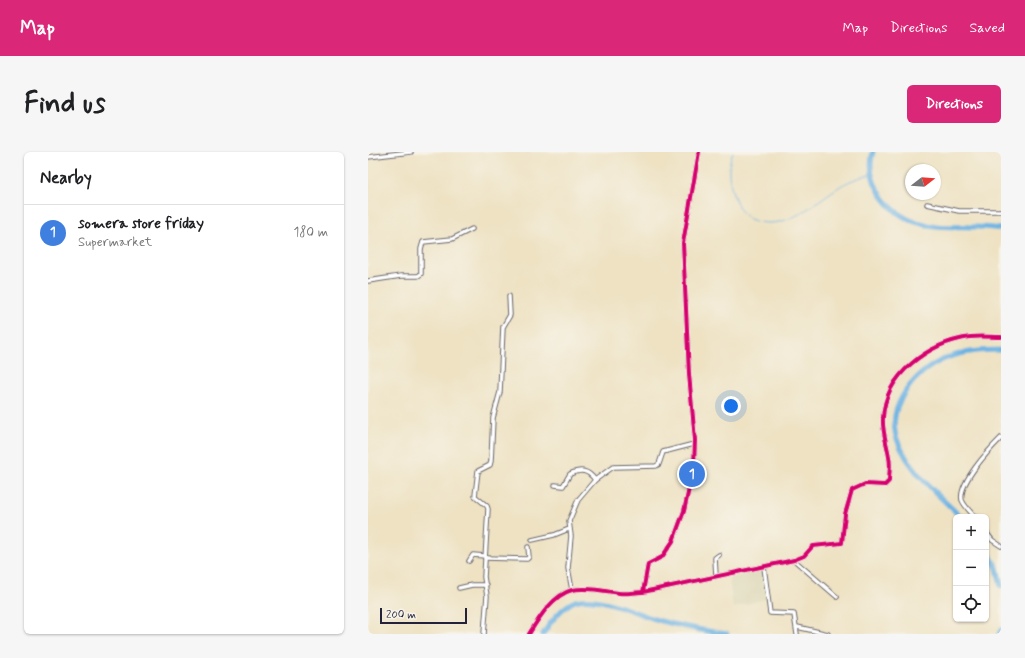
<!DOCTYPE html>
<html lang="en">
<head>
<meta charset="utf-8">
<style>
  :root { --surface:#fff; --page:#f6f6f6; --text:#202124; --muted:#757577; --line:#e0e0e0; --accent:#db2777 }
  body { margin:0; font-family:Mynerve,sans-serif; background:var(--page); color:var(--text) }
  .controls { position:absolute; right:12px; bottom:12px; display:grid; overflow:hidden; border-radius:6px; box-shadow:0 1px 3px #0004 }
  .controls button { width:36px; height:36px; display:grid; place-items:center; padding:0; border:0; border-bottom:1px solid var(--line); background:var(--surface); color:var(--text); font:20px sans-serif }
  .compass { position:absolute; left:537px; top:12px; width:36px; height:36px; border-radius:50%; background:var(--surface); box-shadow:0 1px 3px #0004; rotate:73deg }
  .scale { position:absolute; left:12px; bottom:10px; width:87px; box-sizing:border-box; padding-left:4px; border:2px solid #22223b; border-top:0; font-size:11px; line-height:14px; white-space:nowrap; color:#22223b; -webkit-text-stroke:3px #f7f3e8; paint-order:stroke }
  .you { position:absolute; left:363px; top:254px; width:14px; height:14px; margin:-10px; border:3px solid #fff; border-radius:50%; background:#1a73e8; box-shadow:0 0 0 6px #1a73e833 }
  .badge { display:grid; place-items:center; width:26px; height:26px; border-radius:50%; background:var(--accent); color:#fff; font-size:13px; font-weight:700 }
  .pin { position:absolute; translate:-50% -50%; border:2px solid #fff; box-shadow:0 1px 4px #0006 }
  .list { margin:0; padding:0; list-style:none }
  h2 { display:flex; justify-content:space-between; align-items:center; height:52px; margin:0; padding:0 16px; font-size:17px }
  h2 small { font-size:13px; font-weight:400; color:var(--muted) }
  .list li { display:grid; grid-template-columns:26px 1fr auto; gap:12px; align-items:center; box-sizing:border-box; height:56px; padding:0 16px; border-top:1px solid var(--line) }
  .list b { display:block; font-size:15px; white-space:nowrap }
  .list p { margin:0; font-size:13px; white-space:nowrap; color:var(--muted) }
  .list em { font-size:13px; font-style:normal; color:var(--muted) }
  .icon { flex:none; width:22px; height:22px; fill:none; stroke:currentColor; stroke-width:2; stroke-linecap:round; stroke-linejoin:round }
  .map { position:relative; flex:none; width:633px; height:482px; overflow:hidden; border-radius:6px }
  header { display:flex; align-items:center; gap:24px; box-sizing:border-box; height:56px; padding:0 20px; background:var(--accent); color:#fff }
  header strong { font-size:19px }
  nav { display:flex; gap:22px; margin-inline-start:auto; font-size:14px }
  .intro { display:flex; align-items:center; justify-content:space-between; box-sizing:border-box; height:96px; padding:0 24px }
  h1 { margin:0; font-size:28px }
  .button { padding:10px 18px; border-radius:6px; background:var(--accent); color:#fff; font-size:14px; font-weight:700 }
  main { display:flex; gap:24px; padding:0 24px }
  aside { flex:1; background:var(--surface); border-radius:6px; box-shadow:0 1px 3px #0004 }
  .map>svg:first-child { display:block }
  .built { fill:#ddd8b7 }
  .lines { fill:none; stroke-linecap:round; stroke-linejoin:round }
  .stream { stroke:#6db3e3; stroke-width:1 }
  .river { stroke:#6db3e3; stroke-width:5 }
  .minor-casing { stroke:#69656b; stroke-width:5.5 }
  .minor { stroke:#fff; stroke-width:3.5 }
  .cycleway-casing { stroke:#f7f3e8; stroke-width:6 }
  .cycleway { stroke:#d6006c; stroke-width:4 }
</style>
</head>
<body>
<header>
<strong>Map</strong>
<nav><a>Map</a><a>Directions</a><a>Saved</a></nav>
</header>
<div class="intro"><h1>Find us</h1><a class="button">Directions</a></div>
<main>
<aside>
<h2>Nearby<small></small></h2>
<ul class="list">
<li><span class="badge" style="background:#3f7fe0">1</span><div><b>somera store friday</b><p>Supermarket</p></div><em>180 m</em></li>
</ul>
</aside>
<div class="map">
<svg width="633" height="482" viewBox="0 0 633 482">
  <rect width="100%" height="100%" fill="#f7f3e8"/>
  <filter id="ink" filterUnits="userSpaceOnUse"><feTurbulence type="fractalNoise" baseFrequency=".025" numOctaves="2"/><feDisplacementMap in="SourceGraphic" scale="8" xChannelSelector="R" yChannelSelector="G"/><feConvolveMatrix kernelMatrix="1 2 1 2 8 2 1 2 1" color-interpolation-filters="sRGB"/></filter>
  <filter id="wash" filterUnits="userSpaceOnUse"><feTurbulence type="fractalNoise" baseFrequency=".012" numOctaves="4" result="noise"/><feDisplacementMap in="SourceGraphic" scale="16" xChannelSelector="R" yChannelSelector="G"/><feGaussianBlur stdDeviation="0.9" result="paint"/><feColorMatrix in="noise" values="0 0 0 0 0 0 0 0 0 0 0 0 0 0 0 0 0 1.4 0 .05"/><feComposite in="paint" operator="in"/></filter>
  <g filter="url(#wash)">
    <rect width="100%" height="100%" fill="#eee2c3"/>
    <!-- built -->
    <path class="built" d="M 396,417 L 400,446 L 365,456 L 361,426 Z"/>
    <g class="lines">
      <!-- stream -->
      <path class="stream" d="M 365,0 C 358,15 361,32 367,47 C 372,60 378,68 392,70 C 422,76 444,52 468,37 C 479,29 492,25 505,22"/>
      <!-- river -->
      <g class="river">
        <path d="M 505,0 C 501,14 504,29 512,41 C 543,89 586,69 633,77"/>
        <path d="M 593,365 C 569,342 541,319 529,287 C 517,253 549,218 579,206 C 596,199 615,198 633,198"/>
        <path d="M 618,396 L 629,416 L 633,434"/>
        <path d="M 175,482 C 181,471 195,454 207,449 C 227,443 259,457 278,464 C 301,473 334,478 359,482"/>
        <path d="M 631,482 L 633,478"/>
      </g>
    </g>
  </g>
  <g filter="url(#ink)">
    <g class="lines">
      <defs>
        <g id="minor">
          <path d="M 0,5 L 43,0"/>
          <path d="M 559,52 L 591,59 L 633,59"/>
          <path d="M 0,129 L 33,124 L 50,124 L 53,122 L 53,97 L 55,90 L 84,87 L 104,77"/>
          <path d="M 227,328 L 245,315 L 288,314 L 291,312 L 295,300 L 326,292"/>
          <path d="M 187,333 L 195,334 L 202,322 C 213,317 220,318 227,328 L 210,348 L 201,369 L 203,384 L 200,416 L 204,438"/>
          <path d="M 607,365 C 603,360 596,354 594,348 C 590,331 622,297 633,286"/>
          <path d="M 618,380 L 624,388 L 633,394"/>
          <path d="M 164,388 L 186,383 L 201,377"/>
          <path d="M 117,406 L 159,407 L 161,405 L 160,395"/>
          <path d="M 426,408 L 469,445"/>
          <path d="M 101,409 L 105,403 L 117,404"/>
          <path d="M 396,415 L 402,461 L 426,462 L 429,482"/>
          <path d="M 348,424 L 347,406 L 351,403"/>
          <path d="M 91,436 L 104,433 L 118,433"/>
          <path d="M 275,440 L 280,412 L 294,405 L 305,389 L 316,359 L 326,314 L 327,288 L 321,222 L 315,91 L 331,0"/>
          <path d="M 429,475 L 460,482"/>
          <path d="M 116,482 L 119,444 L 116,425 L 120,357 L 119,354 L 107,344 L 110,319 L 122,313 L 123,309 L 125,266 L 132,240 L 135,175 L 142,163 L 141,144"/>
          <path d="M 161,482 C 171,466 185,443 204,438 C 219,435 236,439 251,441 C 259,442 267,440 275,440 L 426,408 L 436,404 L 445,394 L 474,391 L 477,362 L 484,338 L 497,332 L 517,333 L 521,329 C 521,321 523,313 521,305 C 519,291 514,280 515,266 C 517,222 561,191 602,185 C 612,184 623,185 633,185"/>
        </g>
      </defs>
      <!-- minor casing -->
      <use href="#minor" class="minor-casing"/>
      <!-- minor -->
      <use href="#minor" class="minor"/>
      <defs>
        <g id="cycleway">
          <path d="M 275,440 L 280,412 L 294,405 L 305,389 L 316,359 L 326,314 L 327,288 L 321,222 L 315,91 L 331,0"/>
          <path d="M 161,482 C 171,466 185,443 204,438 C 219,435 236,439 251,441 C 259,442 267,440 275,440 L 426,408 L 436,404 L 445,394 L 474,391 L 477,362 L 484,338 L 497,332 L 517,333 L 521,329 C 521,321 523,313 521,305 C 519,291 514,280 515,266 C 517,222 561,191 602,185 C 612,184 623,185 633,185"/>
        </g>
      </defs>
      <!-- cycleway casing -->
      <use href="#cycleway" class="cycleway-casing"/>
      <!-- cycleway -->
      <use href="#cycleway" class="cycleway"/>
    </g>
  </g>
</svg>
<div class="controls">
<button>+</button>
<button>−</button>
<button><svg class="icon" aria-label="locate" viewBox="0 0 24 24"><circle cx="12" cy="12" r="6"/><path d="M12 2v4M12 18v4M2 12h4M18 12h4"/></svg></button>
</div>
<svg class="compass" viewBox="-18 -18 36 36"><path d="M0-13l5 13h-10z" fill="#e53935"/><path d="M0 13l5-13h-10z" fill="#757577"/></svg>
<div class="scale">200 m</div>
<div class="you"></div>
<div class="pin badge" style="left:324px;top:322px;background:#3f7fe0">1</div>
</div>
</main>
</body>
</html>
